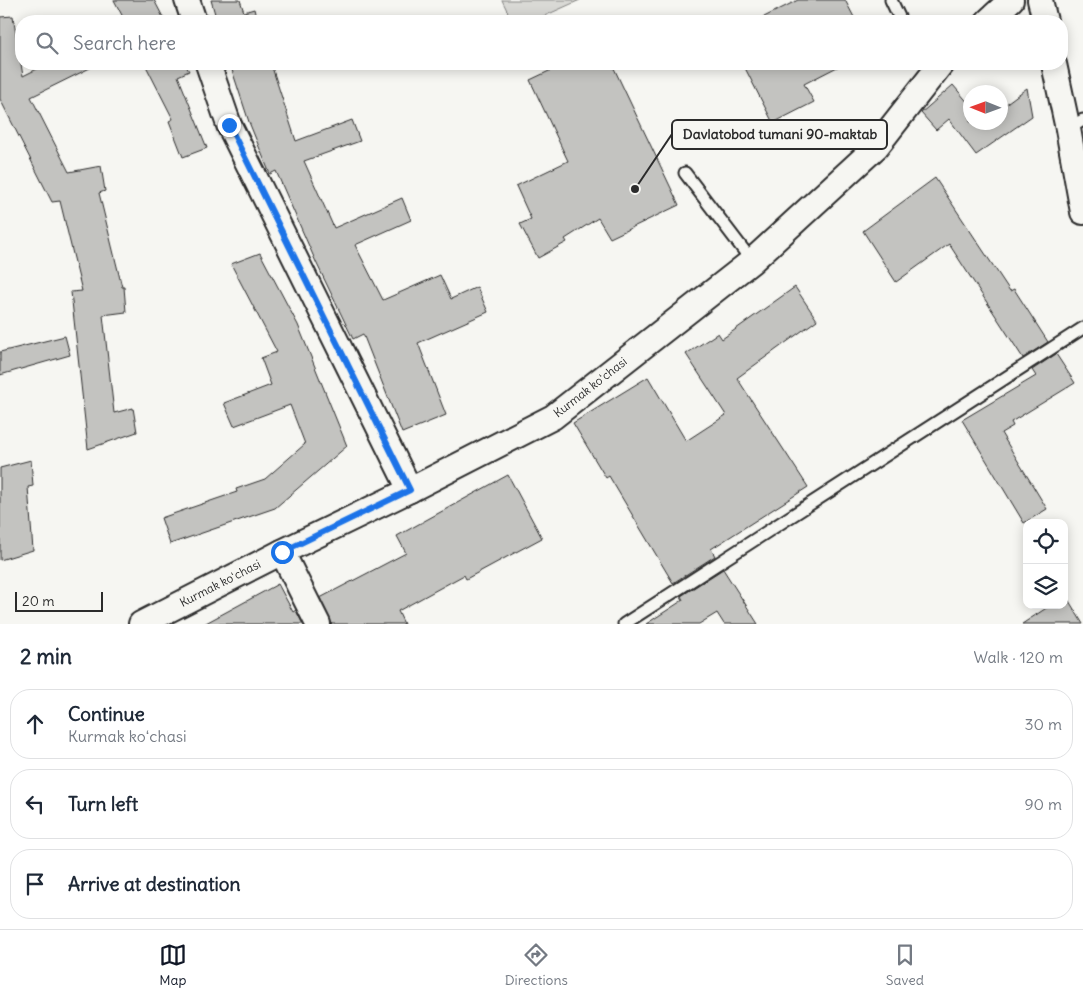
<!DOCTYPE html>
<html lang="en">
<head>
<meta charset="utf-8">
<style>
  :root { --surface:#fff; --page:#f6f6f7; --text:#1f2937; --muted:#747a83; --line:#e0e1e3; --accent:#111827 }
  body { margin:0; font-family:Delius,sans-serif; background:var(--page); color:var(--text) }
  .controls { position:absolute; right:15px; bottom:15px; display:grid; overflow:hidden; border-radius:10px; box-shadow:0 2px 12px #0003 }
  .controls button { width:45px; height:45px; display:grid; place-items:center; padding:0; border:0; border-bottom:1px solid var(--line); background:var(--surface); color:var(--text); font:25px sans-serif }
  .compass { position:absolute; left:963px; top:85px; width:45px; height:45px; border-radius:50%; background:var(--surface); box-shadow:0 2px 12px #0003; rotate:271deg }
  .scale { position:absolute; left:15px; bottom:12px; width:88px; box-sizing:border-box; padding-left:5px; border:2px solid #2b2b2b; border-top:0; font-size:14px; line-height:18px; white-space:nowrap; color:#2b2b2b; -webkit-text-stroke:4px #f6f6f2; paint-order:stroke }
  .stop { position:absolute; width:15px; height:15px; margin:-11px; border:4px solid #1a73e8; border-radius:50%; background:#fff }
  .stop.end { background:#1a73e8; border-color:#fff; box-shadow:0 1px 5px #0008 }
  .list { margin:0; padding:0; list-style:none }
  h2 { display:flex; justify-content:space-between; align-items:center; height:65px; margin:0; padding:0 20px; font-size:21px }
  h2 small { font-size:16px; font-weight:400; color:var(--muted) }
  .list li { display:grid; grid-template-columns:32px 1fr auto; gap:15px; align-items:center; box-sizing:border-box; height:70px; margin:0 10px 10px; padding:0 10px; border:1px solid var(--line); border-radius:20px }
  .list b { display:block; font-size:19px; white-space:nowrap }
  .list p { margin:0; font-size:16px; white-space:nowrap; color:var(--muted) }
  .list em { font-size:16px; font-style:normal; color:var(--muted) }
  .icon { flex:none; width:28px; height:28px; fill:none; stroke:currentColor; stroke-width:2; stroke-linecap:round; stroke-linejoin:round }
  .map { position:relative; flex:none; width:1083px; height:624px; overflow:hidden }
  .search { position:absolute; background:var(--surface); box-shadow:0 2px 12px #0003; left:15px; right:15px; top:15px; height:55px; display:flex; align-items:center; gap:12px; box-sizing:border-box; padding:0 18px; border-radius:20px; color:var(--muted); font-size:19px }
  .sheet { height:305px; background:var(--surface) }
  nav { display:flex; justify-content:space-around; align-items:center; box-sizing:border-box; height:70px; border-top:1px solid var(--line); background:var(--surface); font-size:14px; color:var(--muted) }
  nav a { display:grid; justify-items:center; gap:2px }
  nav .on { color:var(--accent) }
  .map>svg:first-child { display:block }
  .green { fill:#d9d9d5; stroke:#828280 }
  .building { fill:#c3c3c0; stroke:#2b2b2b }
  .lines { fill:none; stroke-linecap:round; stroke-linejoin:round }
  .lane-casing { stroke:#2b2b2b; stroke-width:15 }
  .street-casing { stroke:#2b2b2b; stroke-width:28 }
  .lane { stroke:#f6f6f2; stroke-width:11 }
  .street { stroke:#f6f6f2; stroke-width:24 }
  .route { stroke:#1a73e8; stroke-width:6 }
  .labels { text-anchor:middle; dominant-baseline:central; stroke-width:4; stroke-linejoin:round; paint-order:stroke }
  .street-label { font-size:12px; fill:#2b2b2b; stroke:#f6f6f2 }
  .leader { fill:none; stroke:#2b2b2b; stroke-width:2 }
  .callout-dot { fill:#2b2b2b; stroke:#f6f6f2; stroke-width:2 }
  .callout { fill:#f6f6f2; stroke:#2b2b2b; stroke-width:2 }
  .callout-label { font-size:14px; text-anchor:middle; font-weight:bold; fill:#2b2b2b }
</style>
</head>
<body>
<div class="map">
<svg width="1083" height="624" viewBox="0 0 1083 624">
  <rect width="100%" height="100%" fill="#f6f6f2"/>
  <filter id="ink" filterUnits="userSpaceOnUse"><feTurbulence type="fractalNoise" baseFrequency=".02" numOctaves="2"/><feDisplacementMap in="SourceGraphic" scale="10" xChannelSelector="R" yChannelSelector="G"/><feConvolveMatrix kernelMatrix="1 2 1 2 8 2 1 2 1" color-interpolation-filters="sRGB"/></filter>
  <g filter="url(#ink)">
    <!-- green -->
    <path class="green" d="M 502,0 L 580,0 L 533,21 L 512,21 Z"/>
    <!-- building -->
    <g class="building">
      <path d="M 114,0 L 154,0 L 165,21 L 125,21 Z"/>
      <path d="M 211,0 L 240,0 L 244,12 L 254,9 L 257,21 L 217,21 Z"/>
      <path d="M 798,0 L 845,0 L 856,21 L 756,21 Z"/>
      <path d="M 13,16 L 23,76 L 47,64 L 98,64 L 31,97 L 69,172 L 101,166 L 105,191 L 99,193 L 122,287 L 124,287 L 126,312 L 103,315 L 114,413 L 133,408 L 137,432 L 88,449 L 71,292 L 82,291 L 60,201 L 52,202 L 0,99 L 0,17 Z"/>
      <path d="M 145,64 L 185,64 L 189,71 L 178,76 L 207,148 L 183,157 L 169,121 L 173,119 Z"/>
      <path d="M 230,64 L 271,64 L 296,141 L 352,120 L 360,141 L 304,161 L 334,228 L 402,198 L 411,220 L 355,245 L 383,300 L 440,275 L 451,299 L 477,287 L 488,312 L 418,343 L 446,415 L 402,433 L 363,334 L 353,339 L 316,262 L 276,171 L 270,174 L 249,122 Z"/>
      <path d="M 564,64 L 612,64 L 679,205 L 610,238 L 598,218 L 565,239 L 567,242 L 538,258 L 520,224 L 531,219 L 516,186 L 568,161 L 530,80 Z"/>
      <path d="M 743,64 L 843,64 L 804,84 L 814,102 L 773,123 Z"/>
      <path d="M 953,85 L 970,105 L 970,122 L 1000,122 L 1000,108 L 1027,88 L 1032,116 L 976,155 L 949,119 L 936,130 L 921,113 Z"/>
      <path d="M 935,178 L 1010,291 L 1014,289 L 1048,342 L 1023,358 L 949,244 L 896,282 L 863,231 Z"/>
      <path d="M 260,253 L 298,325 L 347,446 L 275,508 L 170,544 L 161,518 L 237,492 L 236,489 L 265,479 L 305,444 L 290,405 L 234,426 L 224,403 L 271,385 L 261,358 L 277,352 L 231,264 Z"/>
      <path d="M 795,287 L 817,320 L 737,378 L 808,487 L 711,549 L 715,556 L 673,583 L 609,476 L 606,478 L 573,423 L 648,377 L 686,441 L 726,415 L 686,354 L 718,333 L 722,339 Z"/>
      <path d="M 65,336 L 70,355 L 0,375 L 0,352 Z"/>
      <path d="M 1056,354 L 1075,383 L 1011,422 L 1013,426 L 1001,433 L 1047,509 L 1024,523 L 962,420 L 1036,376 L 1032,370 Z"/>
      <path d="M 31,460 L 33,486 L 28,487 L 33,550 L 0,560 L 0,468 Z"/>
      <path d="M 508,475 L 542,538 L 466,579 L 464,575 L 398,611 L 404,624 L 332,624 L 320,598 L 406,553 L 397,536 Z"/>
      <path d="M 723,569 L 758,624 L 724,624 L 717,613 L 699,624 L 646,624 L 683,600 L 681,596 Z"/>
      <path d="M 278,584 L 293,612 L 296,610 L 303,624 L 204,624 Z"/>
      <path d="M 1066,596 L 1083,624 L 1022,624 L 1051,605 L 1064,605 L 1064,597 Z"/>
    </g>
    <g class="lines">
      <defs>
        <g id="lane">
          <path d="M 891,0 L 901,21"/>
          <path d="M 1068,129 L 1083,120"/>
          <path d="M 685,173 L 752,261"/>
          <path d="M 624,624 L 1083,328"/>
        </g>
        <g id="street">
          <path d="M 187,0 L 194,21"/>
          <path d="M 1040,0 L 1045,21"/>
          <path d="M 988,21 L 1011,0"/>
          <path d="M 208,64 L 229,125 L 410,490"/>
          <path d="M 1054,64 L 1068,129 L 1083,212"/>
          <path d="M 282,552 L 318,624"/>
          <path d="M 141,624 L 282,552 L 410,490 L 553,417 L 752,261 L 876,147 L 941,64"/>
        </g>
      </defs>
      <!-- lane casing -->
      <use href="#lane" class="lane-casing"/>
      <!-- street casing -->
      <use href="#street" class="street-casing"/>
      <!-- lane -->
      <use href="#lane" class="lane"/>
      <!-- street -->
      <use href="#street" class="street"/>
    </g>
  </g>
  <g class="lines" filter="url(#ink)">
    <!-- route -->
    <path class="route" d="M 229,125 L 410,490 L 282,552"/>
  </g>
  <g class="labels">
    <!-- street labels -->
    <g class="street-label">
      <text transform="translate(590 387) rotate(-38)">Kurmak koʻchasi</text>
      <text transform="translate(220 583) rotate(-27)">Kurmak koʻchasi</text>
    </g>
  </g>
  <!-- callouts -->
  <path class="leader" d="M635 189L672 134"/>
  <circle class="callout-dot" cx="635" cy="189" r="5"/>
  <rect class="callout" x="672" y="120" width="215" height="29" rx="5"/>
  <g class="callout-label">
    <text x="780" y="139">Davlatobod tumani 90-maktab</text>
  </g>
</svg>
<div class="controls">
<button><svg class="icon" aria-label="locate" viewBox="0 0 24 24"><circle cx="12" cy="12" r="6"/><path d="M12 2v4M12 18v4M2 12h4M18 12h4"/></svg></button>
<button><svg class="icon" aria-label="layers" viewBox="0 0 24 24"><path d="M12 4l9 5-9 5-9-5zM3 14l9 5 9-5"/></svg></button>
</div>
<svg class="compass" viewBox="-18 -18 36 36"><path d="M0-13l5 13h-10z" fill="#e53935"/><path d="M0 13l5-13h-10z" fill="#747a83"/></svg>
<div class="scale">20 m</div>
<div class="stop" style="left:282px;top:552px"></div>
<div class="stop end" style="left:229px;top:125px"></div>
<div class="search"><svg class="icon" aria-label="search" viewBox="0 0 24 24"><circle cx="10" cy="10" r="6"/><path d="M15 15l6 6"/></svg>Search here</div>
</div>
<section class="sheet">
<h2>2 min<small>Walk · 120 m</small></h2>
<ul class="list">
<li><svg class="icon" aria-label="ahead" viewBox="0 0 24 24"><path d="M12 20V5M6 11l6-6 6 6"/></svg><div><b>Continue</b><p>Kurmak koʻchasi</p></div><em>30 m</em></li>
<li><svg class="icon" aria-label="left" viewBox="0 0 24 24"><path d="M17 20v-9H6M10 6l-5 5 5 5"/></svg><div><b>Turn left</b></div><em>90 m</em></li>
<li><svg class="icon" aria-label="arrive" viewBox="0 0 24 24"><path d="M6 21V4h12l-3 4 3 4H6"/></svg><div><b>Arrive at destination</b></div></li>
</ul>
</section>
<nav>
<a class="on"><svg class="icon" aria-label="map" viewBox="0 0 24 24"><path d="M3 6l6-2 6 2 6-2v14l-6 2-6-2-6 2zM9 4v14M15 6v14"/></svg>Map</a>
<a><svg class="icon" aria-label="directions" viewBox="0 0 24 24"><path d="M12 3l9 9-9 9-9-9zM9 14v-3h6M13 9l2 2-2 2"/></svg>Directions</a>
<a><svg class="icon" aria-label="saved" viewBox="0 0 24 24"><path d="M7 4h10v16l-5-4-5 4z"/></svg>Saved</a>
</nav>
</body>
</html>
